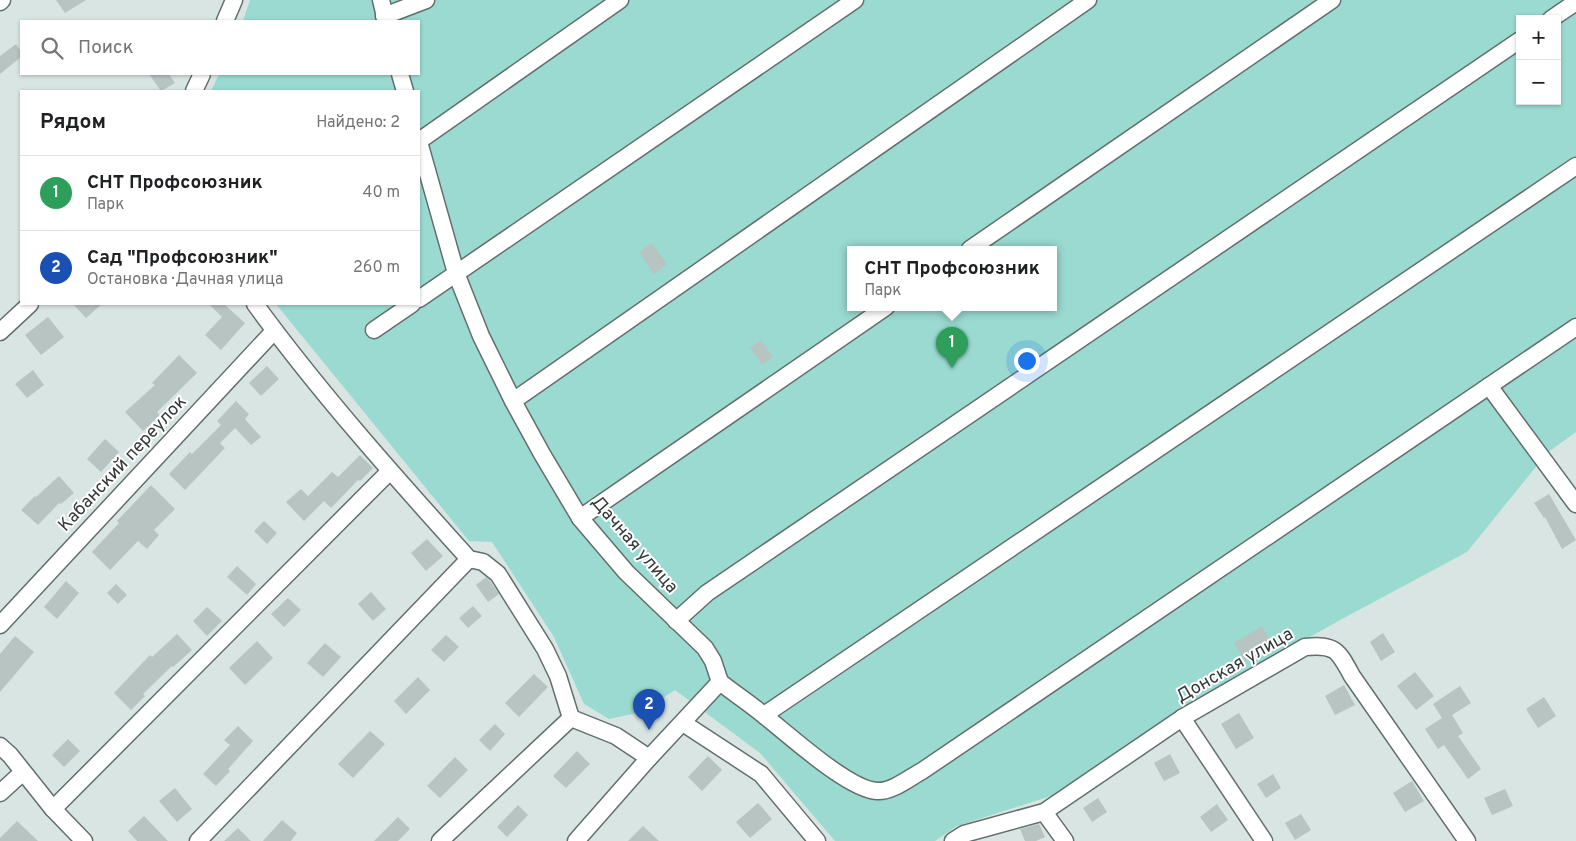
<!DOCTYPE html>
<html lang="ru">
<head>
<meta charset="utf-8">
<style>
  :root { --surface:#fff; --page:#f6f6f6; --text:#202124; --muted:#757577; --line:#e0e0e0; --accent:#d54b28 }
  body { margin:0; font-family:Overpass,sans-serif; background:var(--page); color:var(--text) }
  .controls { position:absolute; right:15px; top:15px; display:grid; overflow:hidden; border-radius:0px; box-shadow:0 1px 4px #0004 }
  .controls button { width:45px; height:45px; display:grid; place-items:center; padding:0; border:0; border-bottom:1px solid var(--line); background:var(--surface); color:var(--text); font:25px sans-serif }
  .you { position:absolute; left:1026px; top:360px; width:18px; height:18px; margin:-12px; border:4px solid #fff; border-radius:50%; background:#1a73e8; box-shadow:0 0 0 8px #1a73e833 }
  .badge { display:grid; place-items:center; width:32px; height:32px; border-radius:50%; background:var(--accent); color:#fff; font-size:16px; font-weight:700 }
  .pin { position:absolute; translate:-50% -41px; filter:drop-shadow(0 1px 2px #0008) }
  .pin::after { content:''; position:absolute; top:26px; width:18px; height:15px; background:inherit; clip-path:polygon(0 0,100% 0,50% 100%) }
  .popup { position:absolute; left:847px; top:246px; width:210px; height:65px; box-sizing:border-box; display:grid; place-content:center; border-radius:0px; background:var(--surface); filter:drop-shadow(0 1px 4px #0005); font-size:16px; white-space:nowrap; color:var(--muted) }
  .popup b { font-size:19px; color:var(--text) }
  .popup::after { content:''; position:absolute; left:50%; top:100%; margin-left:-10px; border:10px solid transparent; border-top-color:var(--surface) }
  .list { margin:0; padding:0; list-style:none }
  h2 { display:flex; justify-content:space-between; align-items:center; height:65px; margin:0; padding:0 20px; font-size:21px }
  h2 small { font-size:16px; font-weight:400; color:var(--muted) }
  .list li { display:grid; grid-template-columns:32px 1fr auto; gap:15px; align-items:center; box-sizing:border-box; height:75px; padding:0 20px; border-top:1px solid var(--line) }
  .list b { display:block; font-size:19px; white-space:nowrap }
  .list p { margin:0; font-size:16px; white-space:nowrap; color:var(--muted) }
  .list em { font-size:16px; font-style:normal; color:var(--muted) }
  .icon { flex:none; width:28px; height:28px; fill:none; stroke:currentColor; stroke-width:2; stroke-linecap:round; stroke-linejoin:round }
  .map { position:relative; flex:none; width:1576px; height:841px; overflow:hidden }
  .search { position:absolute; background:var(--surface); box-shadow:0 1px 4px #0004; left:20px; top:20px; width:400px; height:55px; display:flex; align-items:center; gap:12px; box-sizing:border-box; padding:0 18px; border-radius:0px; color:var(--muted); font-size:19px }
  .panel { position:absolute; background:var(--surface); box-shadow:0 1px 4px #0004; left:20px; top:90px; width:400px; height:215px; border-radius:0px }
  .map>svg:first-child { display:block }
  .green { fill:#9adad1; fill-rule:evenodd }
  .building { fill:#b7c4c2 }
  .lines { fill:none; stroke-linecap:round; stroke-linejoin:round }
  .minor-casing { stroke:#636f6d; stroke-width:19 }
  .minor { stroke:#fff; stroke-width:16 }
  .labels { text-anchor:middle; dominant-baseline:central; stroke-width:4; stroke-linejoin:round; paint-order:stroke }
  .street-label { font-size:18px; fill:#353a39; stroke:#fff }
</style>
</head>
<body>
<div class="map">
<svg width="1576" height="841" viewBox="0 0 1576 841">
  <rect width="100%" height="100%" fill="#d8e5e3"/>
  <!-- green -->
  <path class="green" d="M 250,0 L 1576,0 L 1576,432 L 1547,453 L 1467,552 L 1342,619 L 1197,700 L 1051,796 L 957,826 L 935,841 L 835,841 L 760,753 L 675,690 L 642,712 L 609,719 L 584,704 L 554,637 L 492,542 L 469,541 L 276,304 L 419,304 L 419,91 L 211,91 L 219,74 L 419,74 L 419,21 L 243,21 ZM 1520,19 L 1557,19 L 1557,101 L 1520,101 ZM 851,249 L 1053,249 L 1053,307 L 851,307 Z"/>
  <!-- building -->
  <g class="building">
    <path d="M 56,0 L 86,0 L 65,13 Z"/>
    <path d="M 16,44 L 21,52 L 21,57 L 0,74 L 0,56 Z"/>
    <path d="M 149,74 L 169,74 L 175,83 L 161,91 Z"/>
    <path d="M 652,243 L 667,264 L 654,274 L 639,252 Z"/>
    <path d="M 73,304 L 102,304 L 86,318 Z"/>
    <path d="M 209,304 L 224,304 L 245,323 L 221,350 L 205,335 L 222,317 Z"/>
    <path d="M 48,317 L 64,337 L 41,355 L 25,335 Z"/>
    <path d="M 761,340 L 773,357 L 762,365 L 750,348 Z"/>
    <path d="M 179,355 L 197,373 L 157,412 L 160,415 L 143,431 L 125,412 L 155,385 L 152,383 Z"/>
    <path d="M 267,366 L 279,379 L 261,396 L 249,383 Z"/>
    <path d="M 33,370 L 44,385 L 27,398 L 15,384 Z"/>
    <path d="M 236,401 L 249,414 L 245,419 L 261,437 L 251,445 L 235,428 L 220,443 L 225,448 L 185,490 L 169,474 L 190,452 L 192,454 L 221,425 L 217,421 Z"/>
    <path d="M 105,439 L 119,452 L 101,472 L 87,459 Z"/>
    <path d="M 360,455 L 373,468 L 360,481 L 358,480 L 331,508 L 324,501 L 304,521 L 286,502 L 301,489 L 308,496 L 332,472 L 338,477 Z"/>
    <path d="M 59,476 L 74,493 L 61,504 L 59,503 L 38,525 L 21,510 L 35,496 L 36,497 Z"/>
    <path d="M 151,485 L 175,509 L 154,530 L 159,535 L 147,549 L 138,541 L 110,570 L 92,552 L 119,523 L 117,521 Z"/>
    <path d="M 1549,494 L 1576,540 L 1562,549 L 1545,517 L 1544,518 L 1534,503 Z"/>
    <path d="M 264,521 L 277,533 L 267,544 L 254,531 Z"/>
    <path d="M 427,539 L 443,556 L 426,571 L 411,553 Z"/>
    <path d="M 237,566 L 256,584 L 247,595 L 227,577 Z"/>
    <path d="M 486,577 L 490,581 L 499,594 L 488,602 L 476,585 Z"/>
    <path d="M 66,581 L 79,593 L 57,619 L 44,607 Z"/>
    <path d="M 116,584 L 127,595 L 118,604 L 107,593 Z"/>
    <path d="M 371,592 L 386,609 L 373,621 L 358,604 Z"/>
    <path d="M 288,598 L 301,610 L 284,627 L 271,614 Z"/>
    <path d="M 473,606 L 482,616 L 468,628 L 459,618 Z"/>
    <path d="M 207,607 L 222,621 L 207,636 L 193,621 Z"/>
    <path d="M 1262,626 L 1271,642 L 1259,649 L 1261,653 L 1245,662 L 1234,643 Z"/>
    <path d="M 1383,633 L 1395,652 L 1381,661 L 1370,642 Z"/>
    <path d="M 177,634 L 192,650 L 173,667 L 172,666 L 143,694 L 145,696 L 131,710 L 114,693 L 150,655 L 152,657 Z"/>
    <path d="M 446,635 L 459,647 L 444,662 L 431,650 Z"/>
    <path d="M 15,636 L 34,652 L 0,692 L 0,654 Z"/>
    <path d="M 257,641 L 273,658 L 245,685 L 229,668 Z"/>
    <path d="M 325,643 L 341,657 L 323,677 L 307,663 Z"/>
    <path d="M 1415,672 L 1434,696 L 1416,710 L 1397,686 Z"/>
    <path d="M 534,674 L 548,687 L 519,717 L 505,703 Z"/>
    <path d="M 418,677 L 430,690 L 406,714 L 394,701 Z"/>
    <path d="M 1344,685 L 1355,705 L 1335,715 L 1325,696 Z"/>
    <path d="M 1460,686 L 1471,703 L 1452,715 L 1463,733 L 1458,736 L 1481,769 L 1468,779 L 1444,745 L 1438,749 L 1425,729 L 1442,718 L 1433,704 Z"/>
    <path d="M 1544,697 L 1556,716 L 1538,728 L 1526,709 Z"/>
    <path d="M 1239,713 L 1254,738 L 1236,749 L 1221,724 Z"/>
    <path d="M 495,724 L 505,734 L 490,751 L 479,740 Z"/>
    <path d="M 238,726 L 253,741 L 228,769 L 230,771 L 216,786 L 203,774 L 230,745 L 224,740 Z"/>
    <path d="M 370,731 L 385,744 L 353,778 L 338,764 Z"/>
    <path d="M 68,739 L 80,751 L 64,767 L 52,755 Z"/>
    <path d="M 577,751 L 590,764 L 566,788 L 553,776 Z"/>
    <path d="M 1170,754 L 1180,773 L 1164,781 L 1154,763 Z"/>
    <path d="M 708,756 L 722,770 L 702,791 L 688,777 Z"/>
    <path d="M 455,757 L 468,770 L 440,798 L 427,786 Z"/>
    <path d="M 1273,774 L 1281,788 L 1266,798 L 1257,784 Z"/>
    <path d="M 1412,781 L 1424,801 L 1405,812 L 1393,793 Z"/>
    <path d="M 175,788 L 192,809 L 177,822 L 159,801 Z"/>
    <path d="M 1505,789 L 1513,806 L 1492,815 L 1484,798 Z"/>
    <path d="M 1098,798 L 1107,812 L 1092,822 L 1083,808 Z"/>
    <path d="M 758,803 L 772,819 L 750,838 L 736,822 Z"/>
    <path d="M 1217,804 L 1228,820 L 1211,832 L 1200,817 Z"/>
    <path d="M 518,805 L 528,815 L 507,837 L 497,827 Z"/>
    <path d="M 1301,814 L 1311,830 L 1295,840 L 1285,823 Z"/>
    <path d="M 144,816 L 168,841 L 137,841 L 128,831 Z"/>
    <path d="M 398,817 L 410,829 L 398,841 L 374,841 Z"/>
    <path d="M 282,820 L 297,833 L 291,841 L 263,841 Z"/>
    <path d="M 17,821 L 38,841 L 0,841 L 0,838 Z"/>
    <path d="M 1039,824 L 1045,837 L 1036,841 L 1025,841 L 1020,829 Z"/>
    <path d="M 643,826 L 659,841 L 628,841 Z"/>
    <path d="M 238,828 L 251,841 L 224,841 Z"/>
  </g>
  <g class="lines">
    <defs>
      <g id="minor">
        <path d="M 381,0 L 386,21"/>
        <path d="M 0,2 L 2,0"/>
        <path d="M 384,16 L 426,0"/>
        <path d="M 1551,19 L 1576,2"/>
        <path d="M 225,21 L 234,0"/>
        <path d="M 400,74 L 405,91"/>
        <path d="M 194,91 L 202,74"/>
        <path d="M 419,141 L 620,0"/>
        <path d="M 419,142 L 456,273 L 481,336 L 513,401 L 542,454 L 580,518 L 626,572 L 705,648 L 713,661 L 720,682"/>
        <path d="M 970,249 L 1332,0"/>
        <path d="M 419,299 L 855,0"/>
        <path d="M 255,304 C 320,393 395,477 469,559 L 483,562 L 498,574 L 545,649 L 558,676 L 571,718"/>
        <path d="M 374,330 L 412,304"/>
        <path d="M 0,332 L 30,304"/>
        <path d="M 1489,386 L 1576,504"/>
        <path d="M 513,401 L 1088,0"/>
        <path d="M 580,518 L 886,307"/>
        <path d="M 676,621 L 707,593 L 1520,40"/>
        <path d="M 0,625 L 274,331"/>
        <path d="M 720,682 C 735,694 752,705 766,717 C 789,735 849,790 877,791 C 892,792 909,778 922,771 L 1576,327"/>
        <path d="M 764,715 L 1576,166"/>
        <path d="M 1182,718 L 1264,841"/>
        <path d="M 683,723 L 761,774 L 817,841"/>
        <path d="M 0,746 L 10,755 L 53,809 L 84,841"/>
        <path d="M 0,793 L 23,772"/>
        <path d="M 53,809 L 390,471"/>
        <path d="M 1044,812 L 1065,841"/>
        <path d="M 198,841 L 469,559"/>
        <path d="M 440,841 L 571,718 L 616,736 L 649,758"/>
        <path d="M 576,841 L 649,758 L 720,682"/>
        <path d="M 953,841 L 964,834 L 1044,812 L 1182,718 L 1305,647 C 1335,644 1338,650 1352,676 L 1467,841"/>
      </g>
    </defs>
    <!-- minor casing -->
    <use href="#minor" class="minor-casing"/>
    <!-- minor -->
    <use href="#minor" class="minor"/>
  </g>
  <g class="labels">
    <!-- street labels -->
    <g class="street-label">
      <text transform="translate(123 464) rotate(-47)">Кабанский переулок</text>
      <text transform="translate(634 545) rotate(49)">Дачная улица</text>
      <text transform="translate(1235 666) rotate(-30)">Донская улица</text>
    </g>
  </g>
</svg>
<div class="controls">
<button>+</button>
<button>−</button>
</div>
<div class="you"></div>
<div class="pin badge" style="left:952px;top:368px;background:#2e9e5b">1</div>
<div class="popup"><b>СНТ Профсоюзник</b>Парк</div>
<div class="pin badge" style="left:649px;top:730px;background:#1a4fb4">2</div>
<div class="search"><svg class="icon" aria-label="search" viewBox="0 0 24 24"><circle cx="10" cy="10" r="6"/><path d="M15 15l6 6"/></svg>Поиск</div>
<section class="panel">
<h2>Рядом<small>Найдено: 2</small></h2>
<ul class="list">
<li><span class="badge" style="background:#2e9e5b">1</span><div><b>СНТ Профсоюзник</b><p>Парк</p></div><em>40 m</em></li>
<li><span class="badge" style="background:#1a4fb4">2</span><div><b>Сад &quot;Профсоюзник&quot;</b><p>Остановка · Дачная улица</p></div><em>260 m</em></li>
</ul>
</section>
</div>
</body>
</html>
